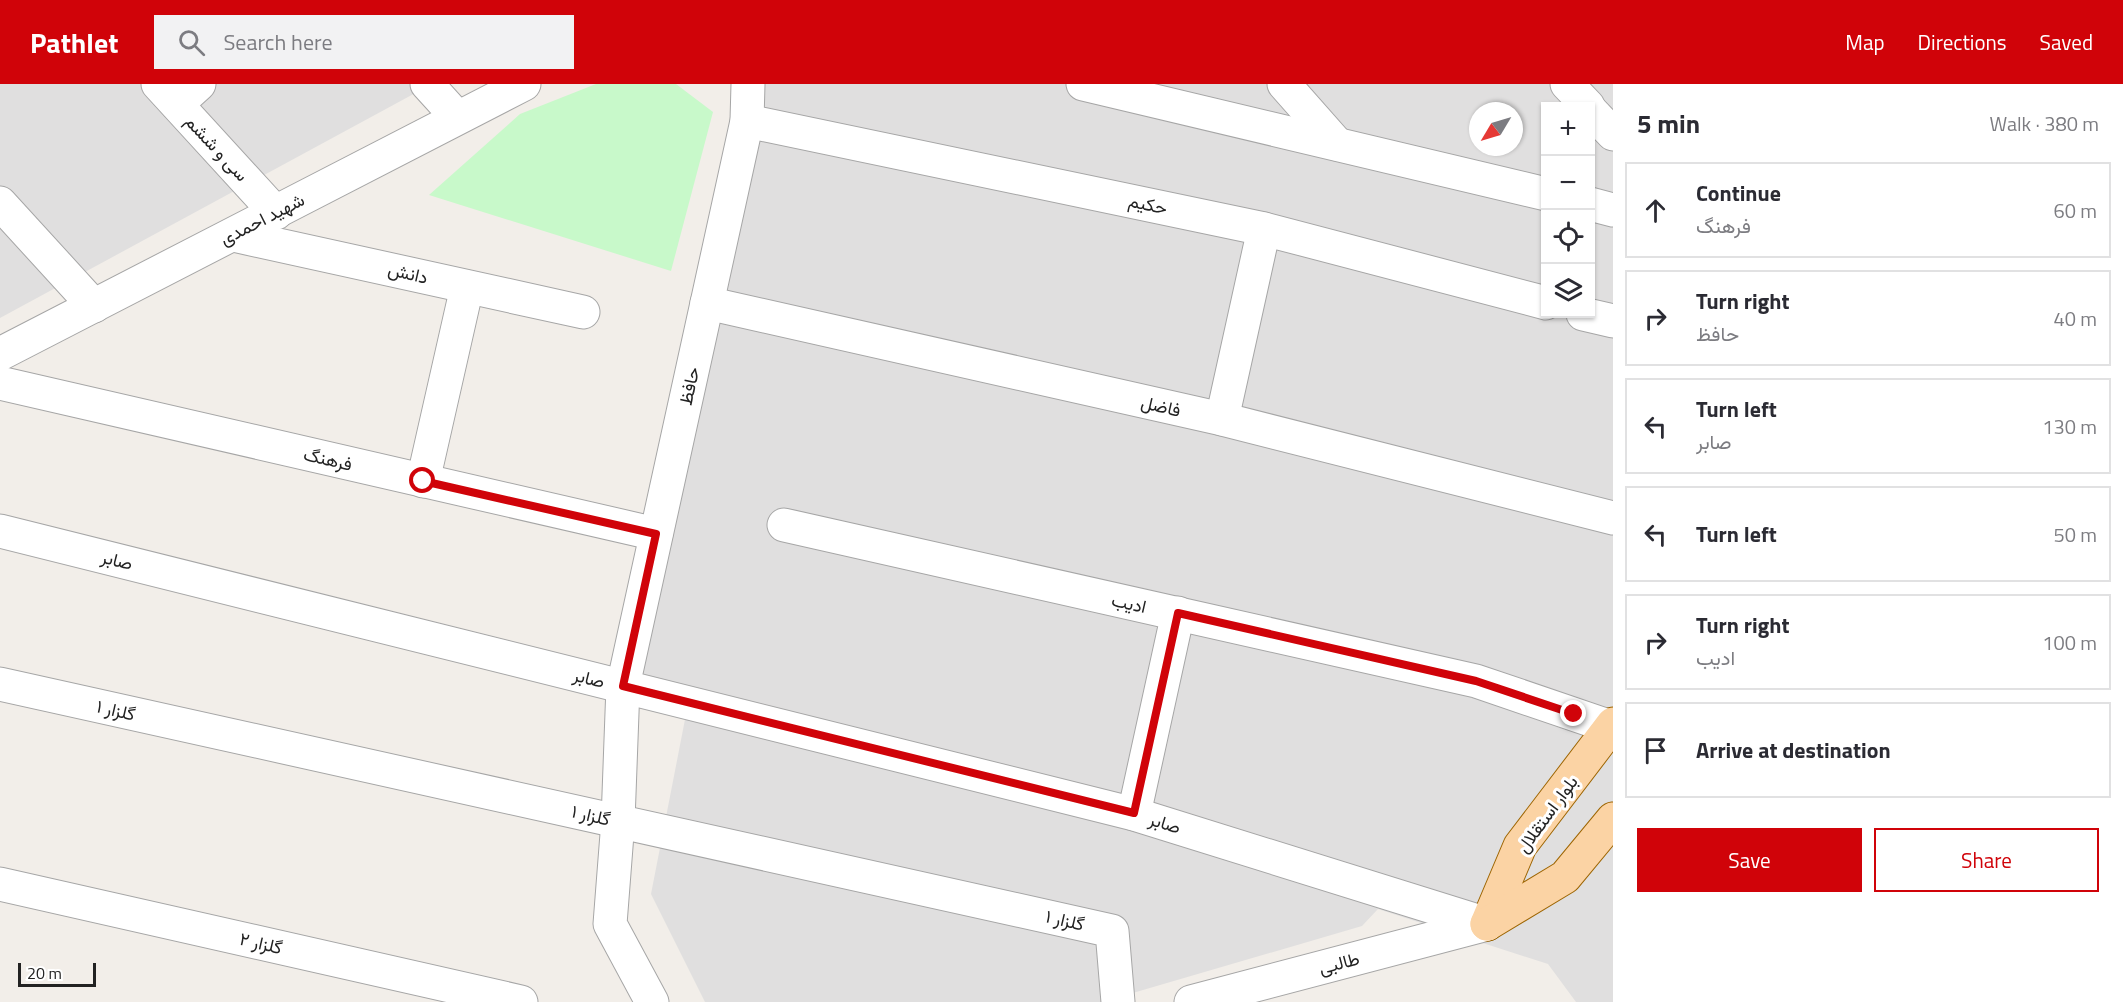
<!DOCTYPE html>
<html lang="en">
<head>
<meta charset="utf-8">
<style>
  :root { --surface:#fff; --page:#f2f2f3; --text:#2b2b33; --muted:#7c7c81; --line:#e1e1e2; --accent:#d00309 }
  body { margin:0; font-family:"Titillium Web",Vazirmatn,sans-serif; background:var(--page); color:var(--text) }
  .controls { position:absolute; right:18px; top:18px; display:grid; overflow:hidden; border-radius:0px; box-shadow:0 2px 4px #0004 }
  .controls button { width:54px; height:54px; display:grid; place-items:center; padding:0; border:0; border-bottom:2px solid var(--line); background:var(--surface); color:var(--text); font:30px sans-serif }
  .compass { position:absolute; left:1469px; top:18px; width:54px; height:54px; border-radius:50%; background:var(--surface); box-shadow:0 2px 4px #0004; rotate:232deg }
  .scale { position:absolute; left:18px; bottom:15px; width:78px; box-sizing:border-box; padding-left:6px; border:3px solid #222; border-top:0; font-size:16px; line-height:21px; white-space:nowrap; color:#222; -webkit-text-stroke:4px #fff; paint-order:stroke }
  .stop { position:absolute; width:18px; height:18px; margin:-14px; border:4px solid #d00309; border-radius:50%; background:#fff }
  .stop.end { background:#d00309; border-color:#fff; box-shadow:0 2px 6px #0008 }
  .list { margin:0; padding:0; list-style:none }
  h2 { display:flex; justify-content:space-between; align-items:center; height:78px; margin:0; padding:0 24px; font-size:26px }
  h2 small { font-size:20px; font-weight:400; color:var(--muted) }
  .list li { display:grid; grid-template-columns:39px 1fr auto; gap:18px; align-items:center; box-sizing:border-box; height:96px; margin:0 12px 12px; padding:0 12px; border:2px solid var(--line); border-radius:0px }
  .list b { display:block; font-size:22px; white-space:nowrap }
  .list p { margin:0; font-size:20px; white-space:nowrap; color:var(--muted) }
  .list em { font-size:20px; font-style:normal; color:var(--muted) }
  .actions { display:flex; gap:12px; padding:18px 24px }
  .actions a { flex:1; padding:14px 0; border:2px solid var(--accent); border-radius:0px; text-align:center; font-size:21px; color:var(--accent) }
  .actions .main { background:var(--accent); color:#fff }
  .icon { flex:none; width:33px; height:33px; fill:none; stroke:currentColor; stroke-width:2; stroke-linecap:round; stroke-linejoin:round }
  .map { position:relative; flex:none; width:1613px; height:918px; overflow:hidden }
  header { display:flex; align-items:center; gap:36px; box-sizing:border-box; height:84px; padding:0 30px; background:var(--accent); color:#fff }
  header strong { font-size:28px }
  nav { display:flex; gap:33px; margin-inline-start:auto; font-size:21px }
  .search { width:420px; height:54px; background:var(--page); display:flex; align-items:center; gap:15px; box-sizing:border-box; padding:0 21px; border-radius:0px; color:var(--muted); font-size:22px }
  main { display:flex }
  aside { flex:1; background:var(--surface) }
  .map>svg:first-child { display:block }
  .residential { fill:#e0dfdf; fill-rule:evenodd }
  .park { fill:#c8f9ca }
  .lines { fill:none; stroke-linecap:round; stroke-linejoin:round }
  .minor-casing { stroke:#a6a6a6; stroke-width:35 }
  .major-casing { stroke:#9d6502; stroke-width:35 }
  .minor { stroke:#fff; stroke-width:33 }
  .major { stroke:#fbd3a4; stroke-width:33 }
  .route { stroke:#d00309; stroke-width:8 }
  .labels { text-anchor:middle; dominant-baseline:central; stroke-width:6; stroke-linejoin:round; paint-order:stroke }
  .street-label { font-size:18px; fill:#222; stroke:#fff }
</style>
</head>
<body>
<header>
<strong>Pathlet</strong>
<div class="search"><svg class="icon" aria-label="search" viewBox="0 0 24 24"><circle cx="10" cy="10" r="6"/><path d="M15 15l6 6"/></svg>Search here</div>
<nav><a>Map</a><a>Directions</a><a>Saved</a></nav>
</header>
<main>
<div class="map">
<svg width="1613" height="918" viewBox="0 0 1613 918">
  <rect width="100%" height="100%" fill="#f2eee9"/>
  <!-- residential -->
  <g class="residential">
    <path d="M 0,0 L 432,0 L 0,234 Z"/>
    <path d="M 738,0 L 1613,0 L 1613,918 L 1576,918 L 1548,880 L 1378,825 L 1362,842 L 1102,918 L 705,918 L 651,810 L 688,620 L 616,605 ZM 1546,22 L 1590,22 L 1590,230 L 1546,230 ZM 1478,27 L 1514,27 L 1514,63 L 1478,63 Z"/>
  </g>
  <!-- park -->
  <path class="park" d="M 596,0 L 676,0 L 713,28 L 671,187 L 429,111 L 520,30 Z"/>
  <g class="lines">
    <defs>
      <g id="minor">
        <path d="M 158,0 L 276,129"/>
        <path d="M 427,0 L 457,33"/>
        <path d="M 1083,0 L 1546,110"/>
        <path d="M 1284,0 L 1337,60"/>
        <path d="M 1567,0 L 1588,22"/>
        <path d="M 177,20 L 199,0"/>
        <path d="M 1590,26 L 1613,50"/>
        <path d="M 747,37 L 1264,145 L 1546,219"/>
        <path d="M 0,119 L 94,222"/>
        <path d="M 1590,120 L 1613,126"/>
        <path d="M 233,151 L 583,228"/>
        <path d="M 707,219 L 1222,335 L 1613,434"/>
        <path d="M 1583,230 L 1613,237"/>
        <path d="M 0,270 L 524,0"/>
        <path d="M 0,299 L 656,450"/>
        <path d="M 1222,335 L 1264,145"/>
        <path d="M 423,397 L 467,203"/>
        <path d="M 784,441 L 1476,597 L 1611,643"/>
        <path d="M 0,447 L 1134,730 L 1487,840"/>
        <path d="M 0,600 L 1112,847 L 1118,918"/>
        <path d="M 1134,730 L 1178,529"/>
        <path d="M 0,800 L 521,918"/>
        <path d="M 652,918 L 610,840 L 618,737 L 623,602 L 747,37 L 748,0"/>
        <path d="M 1191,918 L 1487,840"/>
      </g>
      <g id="major">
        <path d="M 1487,840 L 1520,762 L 1613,640"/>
        <path d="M 1487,840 L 1565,793 L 1613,735"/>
      </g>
    </defs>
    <!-- minor casing -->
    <use href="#minor" class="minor-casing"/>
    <!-- major casing -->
    <use href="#major" class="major-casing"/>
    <!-- minor -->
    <use href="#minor" class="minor"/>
    <!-- major -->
    <use href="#major" class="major"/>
  </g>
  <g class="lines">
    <!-- route -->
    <path class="route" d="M 423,397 L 656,450 L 623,602 L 1134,729 L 1178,529 L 1476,597 L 1574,630"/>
  </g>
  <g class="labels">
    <!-- street labels -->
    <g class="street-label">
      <text transform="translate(217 64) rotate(47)">سی و ششم</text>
      <text transform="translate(1148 120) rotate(12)">حکیم</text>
      <text transform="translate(262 135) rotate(-27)">شهید احمدی</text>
      <text transform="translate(408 189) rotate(13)">دانش</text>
      <text transform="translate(689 302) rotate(-78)">حافظ</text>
      <text transform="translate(1161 322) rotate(13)">فاضل</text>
      <text transform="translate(328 375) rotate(13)">فرهنگ</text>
      <text transform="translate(117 476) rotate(14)">صابر</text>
      <text transform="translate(1129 519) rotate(13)">ادیب</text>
      <text transform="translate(589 594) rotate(14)">صابر</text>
      <text transform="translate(116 626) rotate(13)">گلزار ۱</text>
      <text transform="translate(1547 730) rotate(-54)">بلوار استقلال</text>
      <text transform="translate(591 731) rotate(13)">گلزار ۱</text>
      <text transform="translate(1165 739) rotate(17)">صابر</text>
      <text transform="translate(1065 836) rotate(13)">گلزار ۱</text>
      <text transform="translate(261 859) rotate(13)">گلزار ۲</text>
      <text transform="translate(1339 879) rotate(-15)">طالبی</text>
    </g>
  </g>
</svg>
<div class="controls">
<button>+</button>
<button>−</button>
<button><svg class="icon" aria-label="locate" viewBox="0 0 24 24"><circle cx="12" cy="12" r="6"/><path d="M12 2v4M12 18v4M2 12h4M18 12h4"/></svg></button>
<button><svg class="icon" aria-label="layers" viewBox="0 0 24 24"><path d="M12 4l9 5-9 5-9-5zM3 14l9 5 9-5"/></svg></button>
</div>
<svg class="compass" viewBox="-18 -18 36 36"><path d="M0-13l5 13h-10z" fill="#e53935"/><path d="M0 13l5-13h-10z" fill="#7c7c81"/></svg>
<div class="scale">20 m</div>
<div class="stop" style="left:423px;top:397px"></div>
<div class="stop end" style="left:1574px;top:630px"></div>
</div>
<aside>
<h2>5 min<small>Walk · 380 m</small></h2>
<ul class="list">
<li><svg class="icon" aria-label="ahead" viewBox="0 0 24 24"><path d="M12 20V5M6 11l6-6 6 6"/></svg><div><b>Continue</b><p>فرهنگ</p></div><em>60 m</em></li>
<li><svg class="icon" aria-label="right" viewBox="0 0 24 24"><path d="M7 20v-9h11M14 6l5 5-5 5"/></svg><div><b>Turn right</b><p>حافظ</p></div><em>40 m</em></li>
<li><svg class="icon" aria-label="left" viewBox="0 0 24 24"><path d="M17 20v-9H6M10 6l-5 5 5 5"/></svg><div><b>Turn left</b><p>صابر</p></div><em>130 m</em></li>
<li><svg class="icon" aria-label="left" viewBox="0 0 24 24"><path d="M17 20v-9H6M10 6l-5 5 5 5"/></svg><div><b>Turn left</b></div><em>50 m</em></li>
<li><svg class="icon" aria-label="right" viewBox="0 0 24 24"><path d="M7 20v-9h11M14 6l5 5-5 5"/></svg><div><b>Turn right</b><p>ادیب</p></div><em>100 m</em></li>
<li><svg class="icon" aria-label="arrive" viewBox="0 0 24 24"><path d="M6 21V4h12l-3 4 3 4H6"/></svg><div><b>Arrive at destination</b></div></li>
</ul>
<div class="actions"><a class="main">Save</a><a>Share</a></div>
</aside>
</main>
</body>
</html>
